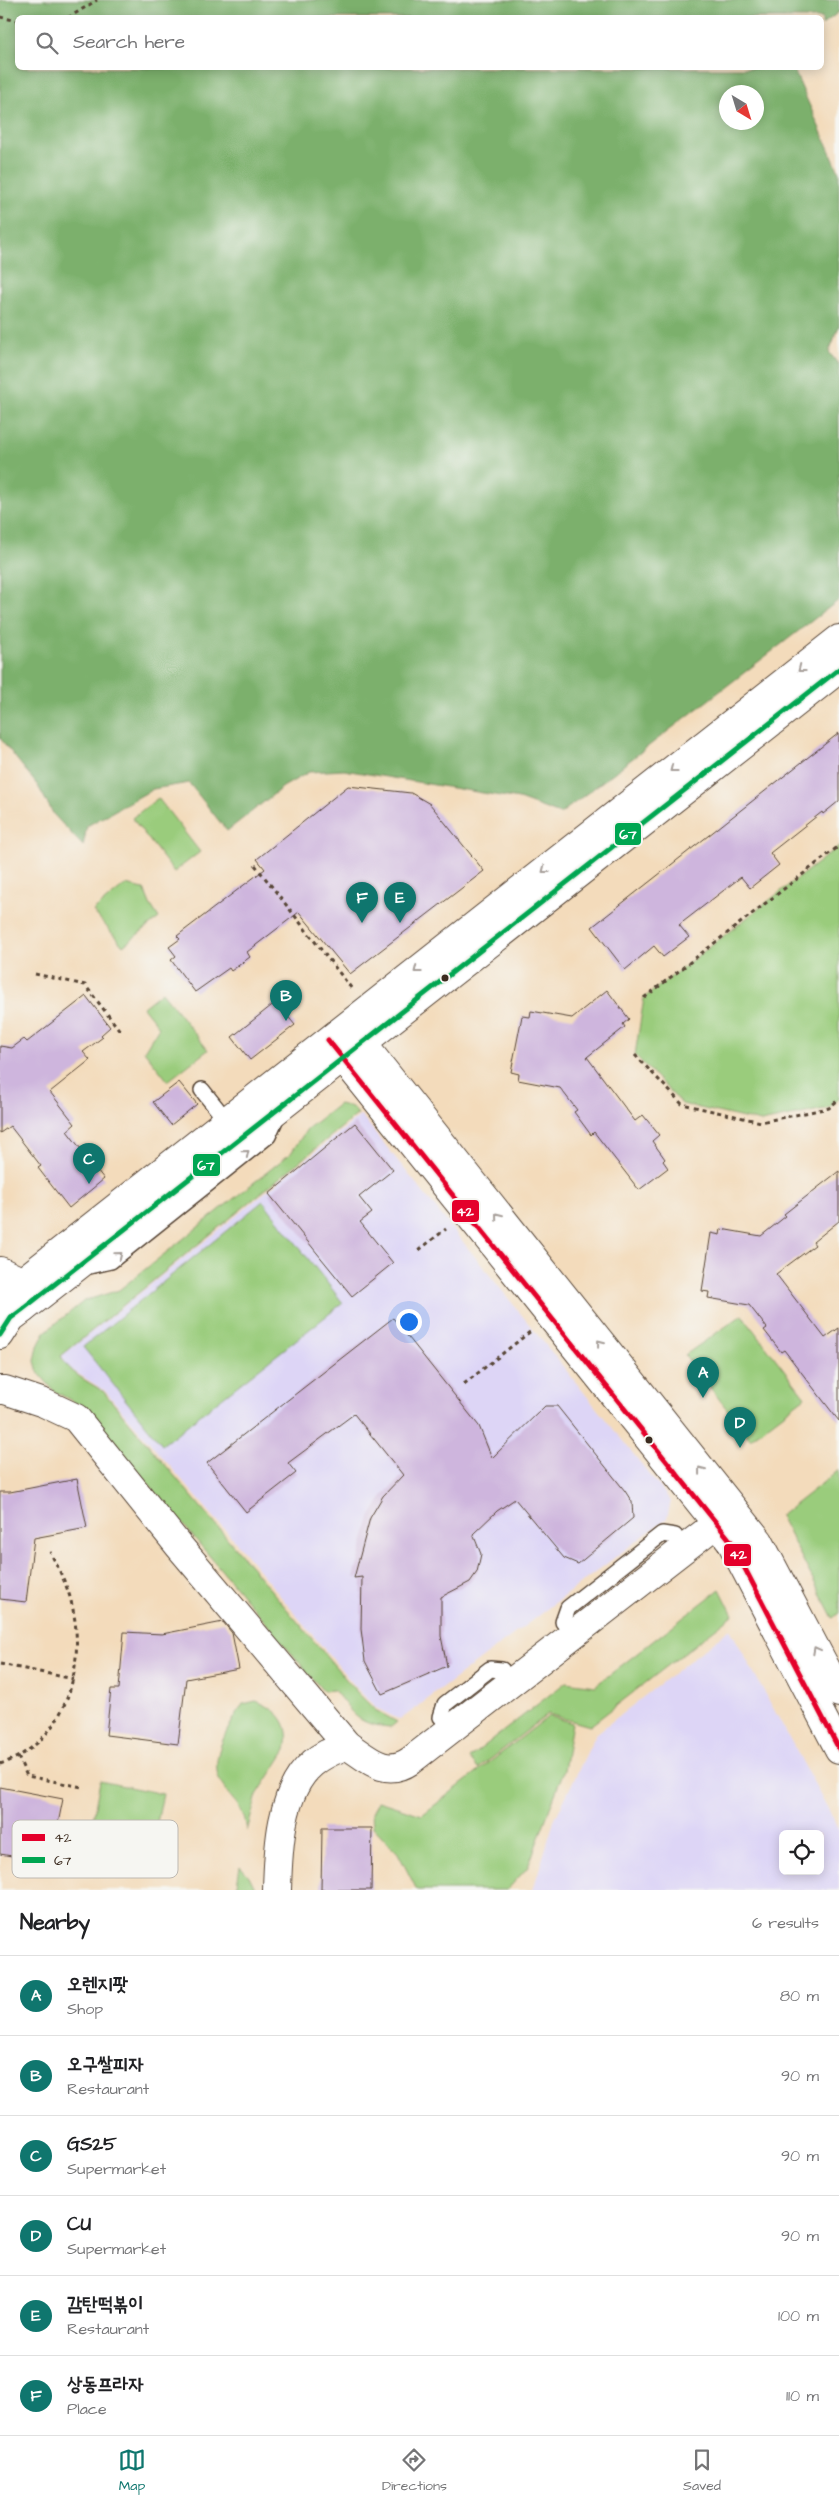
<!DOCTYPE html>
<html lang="en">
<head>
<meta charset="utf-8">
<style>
  :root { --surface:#fff; --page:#f2f2f2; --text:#202124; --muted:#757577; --line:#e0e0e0; --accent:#0f766e }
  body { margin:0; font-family:"Architects Daughter","Poor Story",sans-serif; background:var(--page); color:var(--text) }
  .controls { position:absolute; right:15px; bottom:15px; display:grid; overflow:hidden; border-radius:8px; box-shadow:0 2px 12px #0003 }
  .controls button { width:45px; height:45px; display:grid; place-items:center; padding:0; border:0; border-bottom:1px solid var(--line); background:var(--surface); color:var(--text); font:25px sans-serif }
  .compass { position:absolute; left:719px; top:85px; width:45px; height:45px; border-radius:50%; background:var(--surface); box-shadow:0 2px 12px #0003; rotate:142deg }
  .you { position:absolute; left:408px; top:1321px; width:18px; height:18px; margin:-12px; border:4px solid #fff; border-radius:50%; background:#1a73e8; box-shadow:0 0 0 8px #1a73e833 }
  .badge { display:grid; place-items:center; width:32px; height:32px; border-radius:50%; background:var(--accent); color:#fff; font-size:16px; font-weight:700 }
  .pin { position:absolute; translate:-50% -41px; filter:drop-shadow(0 1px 2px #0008) }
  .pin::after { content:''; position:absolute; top:26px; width:18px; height:15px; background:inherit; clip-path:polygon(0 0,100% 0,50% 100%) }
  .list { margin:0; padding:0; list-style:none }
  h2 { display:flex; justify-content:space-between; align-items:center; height:65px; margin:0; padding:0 20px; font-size:21px }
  h2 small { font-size:16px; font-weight:400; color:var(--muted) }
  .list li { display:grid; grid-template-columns:32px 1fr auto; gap:15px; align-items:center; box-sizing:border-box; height:80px; padding:0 20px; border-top:1px solid var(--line) }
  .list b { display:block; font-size:19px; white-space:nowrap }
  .list p { margin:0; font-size:16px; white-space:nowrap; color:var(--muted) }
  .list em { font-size:16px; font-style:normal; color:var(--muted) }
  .icon { flex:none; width:28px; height:28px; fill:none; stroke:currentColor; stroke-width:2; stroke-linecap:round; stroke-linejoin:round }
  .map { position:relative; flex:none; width:839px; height:1890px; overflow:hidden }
  .search { position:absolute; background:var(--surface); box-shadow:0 2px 12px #0003; left:15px; right:15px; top:15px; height:55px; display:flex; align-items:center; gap:12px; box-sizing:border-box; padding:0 18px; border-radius:8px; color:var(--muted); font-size:19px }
  .sheet { height:545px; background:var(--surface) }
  nav { display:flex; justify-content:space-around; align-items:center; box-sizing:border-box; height:70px; border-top:1px solid var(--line); background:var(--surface); font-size:14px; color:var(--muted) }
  nav a { display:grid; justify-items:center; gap:2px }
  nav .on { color:var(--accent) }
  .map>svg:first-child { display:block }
  .built { fill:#ddd5f6; fill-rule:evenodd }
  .green { fill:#9acc7c; stroke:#6a7b4d }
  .forest { fill:#7bb06c; stroke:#5b6d45; fill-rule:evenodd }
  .building { fill:#ceb5dd }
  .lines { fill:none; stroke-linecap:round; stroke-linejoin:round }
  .service-casing { stroke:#574536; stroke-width:18 }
  .minor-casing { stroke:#574536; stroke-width:30 }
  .tertiary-casing { stroke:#574536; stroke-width:30 }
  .path { stroke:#574536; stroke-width:3; stroke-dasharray:4 4; stroke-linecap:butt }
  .service { stroke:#fff; stroke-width:15 }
  .minor { stroke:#fff; stroke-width:28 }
  .tertiary { stroke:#fff; stroke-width:28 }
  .bus-1-casing { stroke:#f6f6f2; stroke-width:9 }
  .bus-2-casing { stroke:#f6f6f2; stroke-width:9 }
  .bus-1 { stroke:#e4002b; stroke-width:5 }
  .bus-2 { stroke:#00a651; stroke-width:5 }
  .oneway { stroke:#a79f9a }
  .bus-dot { fill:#3b2a1e; stroke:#f6f6f2; stroke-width:2 }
  .key { fill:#f6f6f2; stroke:#beb9b2; stroke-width:1 }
  .key-label { font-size:14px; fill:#3b2a1e }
  .line-badge { stroke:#f6f6f2; stroke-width:2 }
  .badge-label { font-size:14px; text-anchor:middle; font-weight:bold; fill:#fff }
</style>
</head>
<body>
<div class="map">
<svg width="839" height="1890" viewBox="0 0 839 1890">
  <rect width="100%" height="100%" fill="#f6f6f2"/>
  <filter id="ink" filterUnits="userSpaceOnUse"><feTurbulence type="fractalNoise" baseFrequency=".02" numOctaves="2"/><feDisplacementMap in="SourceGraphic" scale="10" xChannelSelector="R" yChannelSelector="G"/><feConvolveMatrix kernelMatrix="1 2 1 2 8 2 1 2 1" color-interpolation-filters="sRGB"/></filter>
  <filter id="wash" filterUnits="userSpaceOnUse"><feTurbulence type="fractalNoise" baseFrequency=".0096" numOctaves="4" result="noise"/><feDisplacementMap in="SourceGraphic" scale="20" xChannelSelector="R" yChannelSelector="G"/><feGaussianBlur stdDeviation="1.12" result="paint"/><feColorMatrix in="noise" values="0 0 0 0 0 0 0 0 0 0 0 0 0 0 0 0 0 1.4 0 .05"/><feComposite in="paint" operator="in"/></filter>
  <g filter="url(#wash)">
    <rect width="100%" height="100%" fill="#f3dbbb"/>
    <!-- built -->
    <g class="built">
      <path d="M 361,1115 L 671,1501 L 667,1518 L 400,1720 L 376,1708 L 359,1691 L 233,1539 L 104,1390 L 75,1372 L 66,1364 L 62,1356 Z"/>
      <path d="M 730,1629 L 839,1829 L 839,1890 L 533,1890 L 554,1821 L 596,1734 ZM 783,1834 L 820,1834 L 820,1871 L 783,1871 Z"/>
    </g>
    <!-- green -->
    <g class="green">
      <path d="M 158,798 L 200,852 L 174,872 L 132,818 Z"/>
      <path d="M 839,846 L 839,1099 L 829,1108 L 761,1122 L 682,1104 L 635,1055 L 644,998 Z"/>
      <path d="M 125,885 L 144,889 L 150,904 L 159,918 L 123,946 L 93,911 Z"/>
      <path d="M 162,992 L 208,1050 L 168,1081 L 144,1051 L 159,1027 L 143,1007 Z"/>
      <path d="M 339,1104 L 352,1107 L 358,1114 L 61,1356 C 69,1373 87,1381 103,1391 L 356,1691 L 375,1710 L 397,1722 L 391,1727 C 357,1725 354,1715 334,1690 L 323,1691 L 85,1408 L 54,1391 L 38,1372 L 35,1361 L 38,1346 L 45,1332 L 84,1301 L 119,1290 L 291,1153 L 307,1129 Z"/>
      <path d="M 263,1201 L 343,1303 L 162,1445 L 83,1347 Z"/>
      <path d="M 742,1315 L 805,1397 L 750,1439 L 685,1355 Z"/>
      <path d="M 839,1470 L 839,1613 L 833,1618 L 780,1516 Z"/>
      <path d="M 720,1589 L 733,1615 L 590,1726 L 548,1714 L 478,1769 L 469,1758 L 566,1682 L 595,1686 Z"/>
      <path d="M 256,1701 C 279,1710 292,1724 286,1750 L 257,1795 L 247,1831 C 243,1804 235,1805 222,1785 C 206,1760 230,1725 243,1704 Z"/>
      <path d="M 549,1716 L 572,1723 L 564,1770 L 528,1867 L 507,1890 L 417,1890 L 398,1853 L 373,1827 L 372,1813 L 378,1801 L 422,1815 Z"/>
      <path d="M 100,1781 L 163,1794 L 147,1870 L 86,1856 Z"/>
      <path d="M 240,1866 L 249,1876 L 256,1890 L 236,1890 Z"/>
    </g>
    <!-- forest -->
    <path class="forest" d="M 0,0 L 839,0 L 839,12 L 822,25 L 822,18 L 18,18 L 18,68 L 793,68 L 839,172 L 839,326 L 829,352 L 839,365 L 839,600 L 560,814 L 519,799 L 344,770 L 309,772 L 283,787 L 227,831 L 189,783 L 153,789 L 87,826 L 83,846 L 54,815 L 38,786 L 0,738 ZM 726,92 L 756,92 L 756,122 L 726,122 Z"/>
    <g id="blocks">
      <!-- building -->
      <g class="building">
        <path d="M 839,733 L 839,801 L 823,814 L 822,812 L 770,853 L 779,865 L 750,888 L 741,877 L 679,925 L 689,937 L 663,957 L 654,946 L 625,970 L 592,927 Z"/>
        <path d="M 348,786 L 411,793 L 430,804 L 484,871 L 350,974 L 299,912 L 247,952 L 250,957 L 231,971 L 229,968 L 195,992 L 171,960 L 176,956 L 169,947 L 180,939 L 177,936 L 265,869 L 257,859 Z"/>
        <path d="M 607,990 L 629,1019 L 623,1024 L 625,1027 L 587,1057 L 635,1121 L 643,1115 L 659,1135 L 652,1141 L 665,1159 L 663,1161 L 668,1168 L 639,1190 L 594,1132 L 591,1135 L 574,1112 L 577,1110 L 560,1088 L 518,1080 L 519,1074 L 511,1072 L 522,1016 L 530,1017 L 531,1011 L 572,1018 Z"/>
        <path d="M 86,996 L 110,1027 L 101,1035 L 103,1037 L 83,1052 L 90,1060 L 50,1092 L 75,1124 L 67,1131 L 104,1179 L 69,1208 L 38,1168 L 41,1166 L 10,1126 L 0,1133 L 0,1046 L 12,1048 L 24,1039 L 27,1042 Z"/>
        <path d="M 276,1002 L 295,1025 L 250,1060 L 232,1037 Z"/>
        <path d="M 179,1082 L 197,1104 L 171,1125 L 153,1102 Z"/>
        <path d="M 355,1123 L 393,1170 L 359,1197 L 372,1213 L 360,1222 L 393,1263 L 352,1296 L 269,1194 Z"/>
        <path d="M 839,1171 L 839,1221 L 813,1242 L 815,1245 L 776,1274 L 825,1338 L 839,1328 L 839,1421 L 784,1350 L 781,1352 L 764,1330 L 767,1328 L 749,1305 L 708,1298 L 709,1292 L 702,1291 L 711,1233 L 720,1235 L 721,1229 L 761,1236 L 786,1216 L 784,1214 Z"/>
        <path d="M 393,1318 L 479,1426 L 492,1458 L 545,1406 L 557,1406 L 625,1491 L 632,1502 L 633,1518 L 578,1564 L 564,1558 L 515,1499 L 497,1511 L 473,1534 L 481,1554 L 477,1572 L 470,1582 L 441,1597 L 441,1636 L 447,1666 L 382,1694 L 365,1661 L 361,1629 L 362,1577 L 354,1578 L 370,1518 L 383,1496 L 403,1475 L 354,1414 L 288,1463 L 296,1473 L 246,1512 L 207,1463 Z"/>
        <path d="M 77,1479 L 87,1528 L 34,1538 L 26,1602 L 0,1599 L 0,1492 L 10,1492 Z"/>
        <path d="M 223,1622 L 232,1633 L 239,1669 L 186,1679 L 178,1744 L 106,1735 L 111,1689 L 119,1689 L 124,1632 L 162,1634 Z"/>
        <path d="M 0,1787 L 63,1799 L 52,1853 L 20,1847 L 18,1857 L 0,1854 Z"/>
        <path d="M 322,1828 L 372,1828 L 371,1890 L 321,1890 Z"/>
      </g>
    </g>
  </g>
  <g filter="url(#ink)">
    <use href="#blocks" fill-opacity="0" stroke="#574536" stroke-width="1"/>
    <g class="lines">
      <defs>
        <g id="service">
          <path d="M 202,1090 L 226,1120"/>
          <path d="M 85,1267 L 111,1261 L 268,1136 L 277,1116"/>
          <path d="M 563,1622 L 568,1608 L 662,1534 L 675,1536"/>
          <path d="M 441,1717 L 445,1704 L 490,1669 L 502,1670"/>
        </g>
        <g id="minor">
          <path d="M 0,1271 L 21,1281 L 43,1287"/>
          <path d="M 0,1335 L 11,1318 L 23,1309"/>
          <path d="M 0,1390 L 5,1390 L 44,1403 L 76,1418 L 179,1546 L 347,1745 C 367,1758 385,1778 410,1761 L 734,1510"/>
          <path d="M 277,1890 C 278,1851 280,1790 313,1763 C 323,1754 335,1750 347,1745"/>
        </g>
        <g id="tertiary">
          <path d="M 350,1028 L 759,1541 L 839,1693"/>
          <path d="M 331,1043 L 730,1540 L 839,1749"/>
          <path d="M 0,1299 L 839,639"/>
          <path d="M 23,1309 L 839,669"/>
        </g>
      </defs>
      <!-- service casing -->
      <use href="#service" class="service-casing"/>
      <!-- minor casing -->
      <use href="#minor" class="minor-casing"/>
      <!-- tertiary casing -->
      <use href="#tertiary" class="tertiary-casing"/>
      <!-- path -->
      <g class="path">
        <path d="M 0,17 L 18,21"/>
        <path d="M 68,18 L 97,0"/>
        <path d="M 255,865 L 352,989"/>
        <path d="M 35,974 L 85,985 L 121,1032"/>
        <path d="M 644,998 L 839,846"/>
        <path d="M 635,1055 L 682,1104 L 761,1122 L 829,1108 L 839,1099"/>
        <path d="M 419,1250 L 446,1229"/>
        <path d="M 464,1384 L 531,1331"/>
        <path d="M 0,1664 L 74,1679"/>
        <path d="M 18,1757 L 27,1776 L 82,1787"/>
        <path d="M 0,1764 C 70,1742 89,1658 69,1594 C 64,1579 57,1565 50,1552"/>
      </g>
      <!-- service -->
      <use href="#service" class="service"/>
      <!-- minor -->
      <use href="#minor" class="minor"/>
      <!-- tertiary -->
      <use href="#tertiary" class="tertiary"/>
      <defs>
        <path id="bus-1" d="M 328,1040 L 730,1540 L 839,1749"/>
        <path id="bus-2" d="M 0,1335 L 11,1318 L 23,1309 L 839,669"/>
      </defs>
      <!-- bus-1 casing -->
      <use href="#bus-1" class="bus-1-casing"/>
      <!-- bus-2 casing -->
      <use href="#bus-2" class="bus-2-casing"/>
      <!-- bus-1 -->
      <use href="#bus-1" class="bus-1"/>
      <!-- bus-2 -->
      <use href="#bus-2" class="bus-2"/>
    </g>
    <!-- one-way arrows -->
    <defs><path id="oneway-chevron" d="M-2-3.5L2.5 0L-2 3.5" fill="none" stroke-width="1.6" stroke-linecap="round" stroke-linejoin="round" transform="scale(1.25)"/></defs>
    <g class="oneway">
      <use href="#oneway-chevron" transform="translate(801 669) rotate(142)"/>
      <use href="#oneway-chevron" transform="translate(673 769) rotate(142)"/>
      <use href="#oneway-chevron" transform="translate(545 870) rotate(142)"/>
      <use href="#oneway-chevron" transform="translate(417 970) rotate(142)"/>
      <use href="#oneway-chevron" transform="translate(246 1153) rotate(-39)"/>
      <use href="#oneway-chevron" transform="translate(498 1216) rotate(-129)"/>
      <use href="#oneway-chevron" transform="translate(119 1255) rotate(-39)"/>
      <use href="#oneway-chevron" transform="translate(600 1343) rotate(-128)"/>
      <use href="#oneway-chevron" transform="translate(701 1470) rotate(-128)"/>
      <use href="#oneway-chevron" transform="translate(816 1650) rotate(-118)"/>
    </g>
  </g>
  <!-- markers -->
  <g class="bus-dot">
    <circle cx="445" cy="978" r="4.5"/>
    <circle cx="649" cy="1440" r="4.5"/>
  </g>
  <!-- legend -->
  <rect x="12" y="1820" width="166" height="58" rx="8" class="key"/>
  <rect x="22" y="1834" width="23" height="7" fill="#e4002b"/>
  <rect x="22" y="1857" width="23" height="6" fill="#00a651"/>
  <g class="key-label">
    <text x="54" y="1842">42</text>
    <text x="54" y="1865">67</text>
  </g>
  <g class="line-badge">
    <rect x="614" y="822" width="28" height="24" rx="5" fill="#00a651"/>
    <rect x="192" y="1153" width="29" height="24" rx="5" fill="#00a651"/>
    <rect x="451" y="1199" width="29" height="24" rx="5" fill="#e4002b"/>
    <rect x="723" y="1543" width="29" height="24" rx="5" fill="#e4002b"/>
  </g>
  <g class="badge-label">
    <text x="628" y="839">67</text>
    <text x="206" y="1170">67</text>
    <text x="465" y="1216">42</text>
    <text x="738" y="1559">42</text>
  </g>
</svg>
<div class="controls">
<button><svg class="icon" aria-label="locate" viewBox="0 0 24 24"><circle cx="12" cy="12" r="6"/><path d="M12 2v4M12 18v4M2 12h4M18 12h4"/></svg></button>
</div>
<svg class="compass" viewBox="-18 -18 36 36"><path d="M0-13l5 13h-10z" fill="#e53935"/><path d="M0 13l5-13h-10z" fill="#757577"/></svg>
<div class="you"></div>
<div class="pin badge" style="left:703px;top:1398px">A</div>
<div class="pin badge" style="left:286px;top:1021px">B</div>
<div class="pin badge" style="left:89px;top:1184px">C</div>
<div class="pin badge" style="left:740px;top:1448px">D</div>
<div class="pin badge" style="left:400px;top:923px">E</div>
<div class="pin badge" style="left:362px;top:923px">F</div>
<div class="search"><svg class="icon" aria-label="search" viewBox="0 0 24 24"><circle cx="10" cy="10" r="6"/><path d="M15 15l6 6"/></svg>Search here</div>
</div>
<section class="sheet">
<h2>Nearby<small>6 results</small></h2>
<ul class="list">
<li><span class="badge">A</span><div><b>오렌지팟</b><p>Shop</p></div><em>80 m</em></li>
<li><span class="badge">B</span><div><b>오구쌀피자</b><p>Restaurant</p></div><em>90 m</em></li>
<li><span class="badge">C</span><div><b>GS25</b><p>Supermarket</p></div><em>90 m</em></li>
<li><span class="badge">D</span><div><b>CU</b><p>Supermarket</p></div><em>90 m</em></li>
<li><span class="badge">E</span><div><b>감탄떡볶이</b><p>Restaurant</p></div><em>100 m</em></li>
<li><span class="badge">F</span><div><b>상동프라자</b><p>Place</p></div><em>110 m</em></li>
</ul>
</section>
<nav>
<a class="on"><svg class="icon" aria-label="map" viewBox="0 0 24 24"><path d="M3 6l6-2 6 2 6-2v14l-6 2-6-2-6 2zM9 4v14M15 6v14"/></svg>Map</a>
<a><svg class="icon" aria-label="directions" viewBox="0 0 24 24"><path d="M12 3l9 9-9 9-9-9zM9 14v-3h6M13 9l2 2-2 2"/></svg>Directions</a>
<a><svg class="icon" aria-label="saved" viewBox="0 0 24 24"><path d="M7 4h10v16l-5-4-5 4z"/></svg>Saved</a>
</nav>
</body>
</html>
